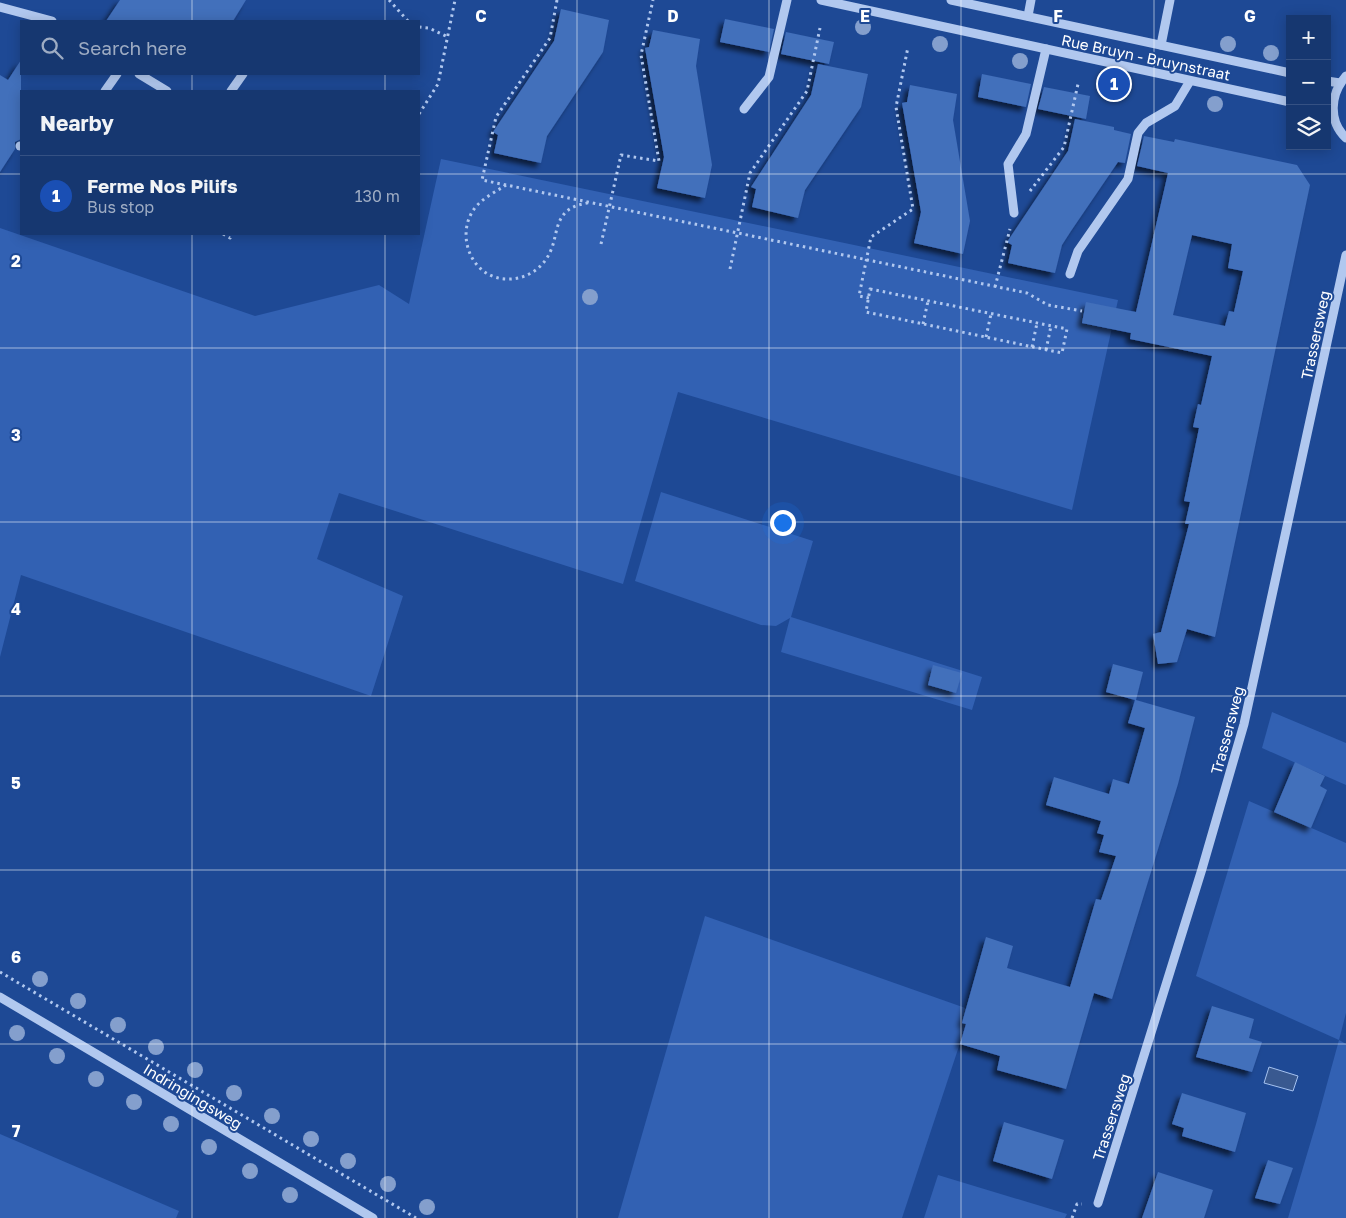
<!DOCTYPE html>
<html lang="en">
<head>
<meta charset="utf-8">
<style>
  :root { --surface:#163770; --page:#1f3f75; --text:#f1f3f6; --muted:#9eacc3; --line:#355183; --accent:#95b2f1 }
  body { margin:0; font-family:"Golos Text",sans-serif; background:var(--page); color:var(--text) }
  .controls { position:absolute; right:15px; top:15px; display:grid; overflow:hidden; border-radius:0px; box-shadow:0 2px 12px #0003 }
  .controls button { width:45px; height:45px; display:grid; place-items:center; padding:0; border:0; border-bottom:1px solid var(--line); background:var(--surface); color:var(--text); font:25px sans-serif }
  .you { position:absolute; left:782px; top:522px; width:18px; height:18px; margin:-12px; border:4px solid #fff; border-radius:50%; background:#1a73e8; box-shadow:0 0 0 8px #1a73e833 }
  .badge { display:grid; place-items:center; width:32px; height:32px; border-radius:50%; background:var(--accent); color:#fff; font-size:16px; font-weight:700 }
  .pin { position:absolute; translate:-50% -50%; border:2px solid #fff; box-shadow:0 1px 5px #0006 }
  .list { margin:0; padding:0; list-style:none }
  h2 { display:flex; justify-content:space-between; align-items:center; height:65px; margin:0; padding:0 20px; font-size:21px }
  h2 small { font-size:16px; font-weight:400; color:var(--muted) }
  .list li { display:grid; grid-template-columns:32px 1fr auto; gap:15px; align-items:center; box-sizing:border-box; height:80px; padding:0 20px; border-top:1px solid var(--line) }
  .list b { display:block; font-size:19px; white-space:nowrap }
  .list p { margin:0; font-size:16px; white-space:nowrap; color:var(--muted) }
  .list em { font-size:16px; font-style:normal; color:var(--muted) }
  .icon { flex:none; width:28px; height:28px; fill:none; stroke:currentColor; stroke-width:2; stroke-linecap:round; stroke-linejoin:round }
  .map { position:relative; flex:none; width:1346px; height:1218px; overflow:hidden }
  .search { position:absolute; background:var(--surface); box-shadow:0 2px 12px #0003; left:20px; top:20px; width:400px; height:55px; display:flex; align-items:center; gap:12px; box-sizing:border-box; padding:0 18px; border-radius:0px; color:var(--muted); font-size:19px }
  .panel { position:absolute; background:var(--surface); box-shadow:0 2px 12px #0003; left:20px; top:90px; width:400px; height:145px; border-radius:0px }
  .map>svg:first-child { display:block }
  .green { fill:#3261b3 }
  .water { fill:#395990; stroke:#a5c2f0 }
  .building { fill:#426fbb; fill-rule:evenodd; filter:url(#shadow) }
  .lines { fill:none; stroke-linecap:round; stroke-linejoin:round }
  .path { stroke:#b1c8ef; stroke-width:3; stroke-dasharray:2.5 4; stroke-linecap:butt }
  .minor { stroke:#b1c8ef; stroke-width:9 }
  .tree { fill:#849fcd }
  .grid { fill:none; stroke:#fff; stroke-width:1; stroke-opacity:0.55 }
  .labels { text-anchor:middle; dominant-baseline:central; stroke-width:4; stroke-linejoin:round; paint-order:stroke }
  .street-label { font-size:15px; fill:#fff; stroke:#1e4995 }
  .grid-label { font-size:16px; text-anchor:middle; font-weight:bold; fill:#fff; stroke:#1e4995; stroke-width:4; stroke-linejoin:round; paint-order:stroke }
</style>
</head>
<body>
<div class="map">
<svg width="1346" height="1218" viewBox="0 0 1346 1218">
  <defs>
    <filter id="shadow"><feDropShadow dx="-4.5" dy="4.5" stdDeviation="2.5" flood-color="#0009"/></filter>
  </defs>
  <rect width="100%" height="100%" fill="#1e4995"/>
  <!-- green -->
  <g class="green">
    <path d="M 441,159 L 1118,300 L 1072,510 L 678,392 L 623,584 L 339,493 L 317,559 L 403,596 L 371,696 L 21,575 L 0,657 L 0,228 L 255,316 L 379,285 L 409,304 Z"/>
    <path d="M 661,492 L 813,541 L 791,617 L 982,677 L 972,710 L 781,652 L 790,618 L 776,626 L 761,625 L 635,581 Z"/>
    <path d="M 1272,712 L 1346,743 L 1346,785 L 1262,748 Z"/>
    <path d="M 1249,801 L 1346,843 L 1346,1013 L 1339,1040 L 1346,1044 L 1346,1218 L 1288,1218 L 1316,1124 L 1339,1040 L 1196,976 Z"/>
    <path d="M 705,916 L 971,1010 L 902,1218 L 618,1218 Z"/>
    <path d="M 0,1134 L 179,1211 L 176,1218 L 0,1218 Z"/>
    <path d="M 938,1175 L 1067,1214 L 1065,1218 L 924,1218 Z"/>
  </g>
  <!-- water -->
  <path class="water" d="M 1269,1067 L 1298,1076 L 1293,1091 L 1264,1083 Z"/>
  <!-- building -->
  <g class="building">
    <path d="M 120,0 L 246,0 L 233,21 L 106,21 Z"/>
    <path d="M 561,9 L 609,20 L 603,52 L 547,136 L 541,163 L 494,153 L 498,135 L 493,132 L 554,41 Z"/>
    <path d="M 725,19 L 774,29 L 769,52 L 720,42 Z"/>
    <path d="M 653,30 L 700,39 L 696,66 L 712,165 L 705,198 L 657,188 L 664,157 L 645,48 L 649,47 Z"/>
    <path d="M 786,32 L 834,42 L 829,64 L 781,54 Z"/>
    <path d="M 21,60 L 21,139 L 15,142 L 15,149 L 0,172 L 0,75 L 8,80 Z"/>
    <path d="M 818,64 L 868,74 L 861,107 L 805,190 L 798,218 L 752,207 L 756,189 L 751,187 L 811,95 Z"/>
    <path d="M 982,74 L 1031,84 L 1026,107 L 978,97 Z"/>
    <path d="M 910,85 L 957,94 L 953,120 L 970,221 L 963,254 L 914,243 L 921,212 L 902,103 L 907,102 Z"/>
    <path d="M 1044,87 L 1090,96 L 1086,119 L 1038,109 Z"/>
    <path d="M 1075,119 L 1114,127 L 1114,130 L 1131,134 L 1125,163 L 1118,162 L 1071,231 L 1062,245 L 1055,273 L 1008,263 L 1012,245 L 1007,242 L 1068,151 Z"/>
    <path d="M 1144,136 L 1174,142 L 1175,139 L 1297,165 L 1310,185 L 1215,637 L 1187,629 L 1177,662 L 1158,664 L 1153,634 L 1161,632 L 1189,524 L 1185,524 L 1190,502 L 1184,501 L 1199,428 L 1193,427 L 1198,404 L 1201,405 L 1212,356 L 1130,339 L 1131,333 L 1082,323 L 1086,302 L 1136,312 L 1168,173 L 1137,166 ZM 1192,235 L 1232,244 L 1228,268 L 1243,271 L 1234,312 L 1229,311 L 1225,326 L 1173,315 Z"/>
    <path d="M 1113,664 L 1143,672 L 1136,700 L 1195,717 L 1178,784 L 1112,999 L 1094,993 L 1066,1089 L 997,1070 L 1000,1056 L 960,1044 L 966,1024 L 962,1023 L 986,937 L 1013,946 L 1007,968 L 1070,987 L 1096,899 L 1101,900 L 1116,856 L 1099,852 L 1104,835 L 1097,833 L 1101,821 L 1046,805 L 1054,777 L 1109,794 L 1113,779 L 1129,784 L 1145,728 L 1128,723 L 1135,700 L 1106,692 Z"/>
    <path d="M 933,665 L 962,673 L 956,693 L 928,685 Z"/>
    <path d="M 1295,762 L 1325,776 L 1320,786 L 1327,790 L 1311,828 L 1274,812 Z"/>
    <path d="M 1212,1006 L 1254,1019 L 1249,1038 L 1262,1042 L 1252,1072 L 1196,1057 Z"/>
    <path d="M 1182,1093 L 1246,1113 L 1235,1152 L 1182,1136 L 1184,1128 L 1172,1124 Z"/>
    <path d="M 1004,1122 L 1064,1140 L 1052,1179 L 993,1161 Z"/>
    <path d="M 1268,1160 L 1293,1168 L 1280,1204 L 1255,1198 Z"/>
    <path d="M 1158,1172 L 1213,1190 L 1204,1218 L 1142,1218 Z"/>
  </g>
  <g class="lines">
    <!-- path -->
    <g class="path">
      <path d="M 389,0 L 408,21"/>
      <path d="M 557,0 L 550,38 L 496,117 L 482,180 L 1027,293 L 1048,305 L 1082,311"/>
      <path d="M 419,27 L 429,28 L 448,37"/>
      <path d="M 419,114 L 438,84 L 455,0"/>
      <path d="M 506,185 C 494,193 478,200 471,214 C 457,241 474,278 506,279 C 526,280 544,268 551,250 C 557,236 555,222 567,211 C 574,205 583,204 592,202"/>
      <path d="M 1030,191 L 1064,147 L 1078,84"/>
      <path d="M 223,234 L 230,238 L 233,234"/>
      <path d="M 601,244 L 621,155 L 659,161 L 641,55 L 653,0"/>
      <path d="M 730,269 L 750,173 L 807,91 L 820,28"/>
      <path d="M 995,287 L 1010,229"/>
      <path d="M 870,289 L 1067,329 L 1062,353 L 866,312 Z"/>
      <path d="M 869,298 L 859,296 L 871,237 L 913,209 L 896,107 L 908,47"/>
      <path d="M 923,324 L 928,301"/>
      <path d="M 986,337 L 991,314"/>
      <path d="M 1032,347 L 1037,323"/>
      <path d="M 1046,350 L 1051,326"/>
      <path d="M 0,972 L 416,1218"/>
      <path d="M 1072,1218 L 1077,1204 L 1082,1204"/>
    </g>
    <!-- minor -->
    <g class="minor">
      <path d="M 821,0 L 1290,102"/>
      <path d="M 951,0 L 1290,73"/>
      <path d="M 0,7 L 52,21"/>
      <path d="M 1028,16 L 1031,0"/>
      <path d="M 1161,45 L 1170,0"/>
      <path d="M 139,74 L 167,91"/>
      <path d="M 1346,76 C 1330,94 1328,121 1346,138"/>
      <path d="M 1327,81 L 1340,83"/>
      <path d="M 105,91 L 117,74"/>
      <path d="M 231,91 L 243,74"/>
      <path d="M 744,109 L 769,77 L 787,0"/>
      <path d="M 20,146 L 21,146"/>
      <path d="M 1014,213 L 1008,164 L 1026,134 L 1046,49"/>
      <path d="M 1070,274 L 1078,251 L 1128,179 L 1138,133 L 1146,123 L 1175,106 L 1190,81"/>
      <path d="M 0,997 L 373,1218"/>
      <path d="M 1098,1203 L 1202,869 L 1244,724 L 1346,255"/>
    </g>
  </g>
  <!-- trees -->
  <g class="tree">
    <circle cx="863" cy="27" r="8"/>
    <circle cx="940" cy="44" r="8"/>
    <circle cx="1228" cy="44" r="8"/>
    <circle cx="1271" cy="53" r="8"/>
    <circle cx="1020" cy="61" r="8"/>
    <circle cx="1215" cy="104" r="8"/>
    <circle cx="590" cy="297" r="8"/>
    <circle cx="40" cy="979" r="8"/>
    <circle cx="78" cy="1001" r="8"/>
    <circle cx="118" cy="1025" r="8"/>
    <circle cx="17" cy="1033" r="8"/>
    <circle cx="156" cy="1047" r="8"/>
    <circle cx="57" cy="1056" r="8"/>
    <circle cx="195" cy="1070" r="8"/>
    <circle cx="96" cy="1079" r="8"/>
    <circle cx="234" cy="1093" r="8"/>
    <circle cx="134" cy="1102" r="8"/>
    <circle cx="272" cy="1116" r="8"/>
    <circle cx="171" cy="1124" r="8"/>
    <circle cx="311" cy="1139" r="8"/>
    <circle cx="209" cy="1147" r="8"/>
    <circle cx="348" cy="1161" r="8"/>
    <circle cx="250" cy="1171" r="8"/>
    <circle cx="388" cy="1184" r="8"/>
    <circle cx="290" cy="1195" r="8"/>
    <circle cx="427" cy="1207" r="8"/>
  </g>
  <!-- grid -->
  <path class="grid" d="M 192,0 L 192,21M 385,0 L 385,21M 577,0 L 577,1218M 769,0 L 769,1218M 961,0 L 961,1218M 1154,0 L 1154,1218M 192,74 L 192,91M 385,74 L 385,91M 0,174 L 21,174M 419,174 L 1346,174M 192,234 L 192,1218M 385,234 L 385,1218M 0,348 L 1346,348M 0,522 L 1346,522M 0,696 L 1346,696M 0,870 L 1346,870M 0,1044 L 1346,1044"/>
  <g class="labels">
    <!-- street labels -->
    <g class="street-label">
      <text transform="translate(1146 57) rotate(12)">Rue Bruyn - Bruynstraat</text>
      <text transform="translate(1315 335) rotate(-78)">Trassersweg</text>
      <text transform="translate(1227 730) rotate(-75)">Trassersweg</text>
      <text transform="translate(193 1096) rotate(31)">Indringingsweg</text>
      <text transform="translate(1111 1117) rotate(-72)">Trassersweg</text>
    </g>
  </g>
  <g class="grid-label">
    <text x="481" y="22">C</text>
    <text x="673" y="22">D</text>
    <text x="865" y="22">E</text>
    <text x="1058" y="22">F</text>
    <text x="1250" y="22">G</text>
    <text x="16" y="267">2</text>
    <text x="16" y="441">3</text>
    <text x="16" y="615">4</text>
    <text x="16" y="789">5</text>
    <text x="16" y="963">6</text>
    <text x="16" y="1137">7</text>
  </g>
</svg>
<div class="controls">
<button>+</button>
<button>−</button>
<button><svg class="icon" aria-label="layers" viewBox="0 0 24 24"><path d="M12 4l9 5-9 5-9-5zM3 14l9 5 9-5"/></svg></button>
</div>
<div class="you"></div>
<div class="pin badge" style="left:1114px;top:84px;background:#1a4fb4">1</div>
<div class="search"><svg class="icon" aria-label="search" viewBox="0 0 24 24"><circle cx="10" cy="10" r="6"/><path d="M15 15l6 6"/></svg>Search here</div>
<section class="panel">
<h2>Nearby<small></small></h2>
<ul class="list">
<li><span class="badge" style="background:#1a4fb4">1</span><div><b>Ferme Nos Pilifs</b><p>Bus stop</p></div><em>130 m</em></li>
</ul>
</section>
</div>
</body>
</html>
